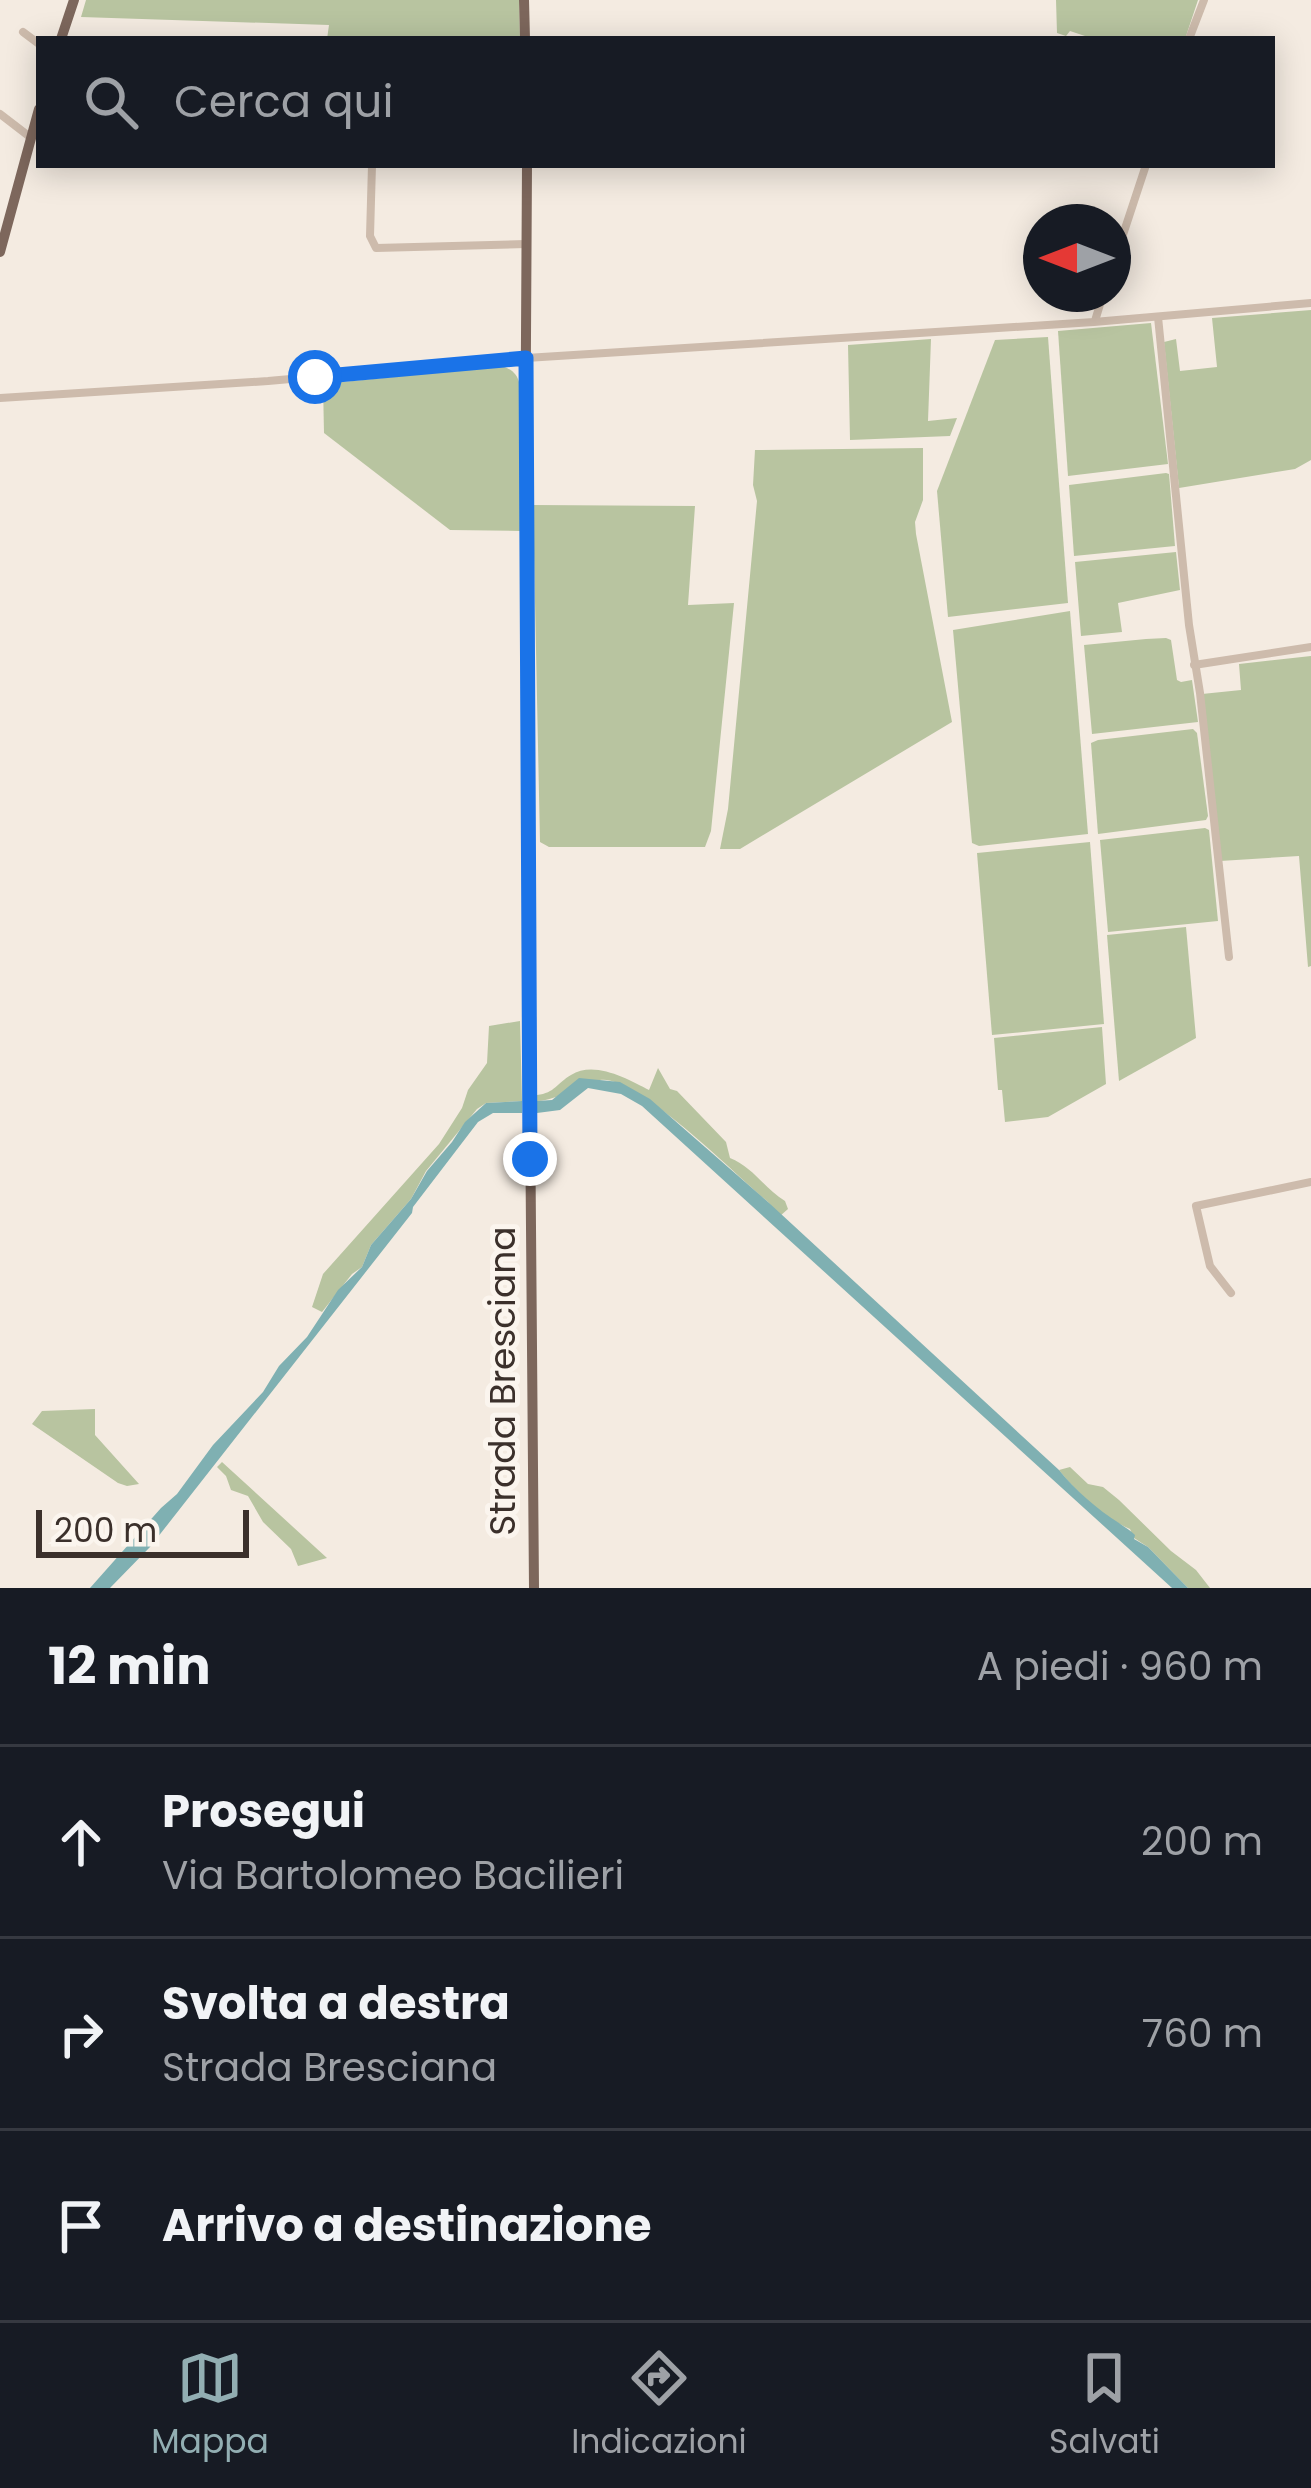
<!DOCTYPE html>
<html lang="it">
<head>
<meta charset="utf-8">
<style>
  :root { --surface:#171b24; --page:#20242c; --text:#f1f3f6; --muted:#9ea1a6; --line:#363941; --accent:#92aeb2 }
  body { margin:0; font-family:Poppins,sans-serif; background:var(--page); color:var(--text) }
  .compass { position:absolute; left:1023px; top:204px; width:108px; height:108px; border-radius:50%; background:var(--surface); box-shadow:0 6px 30px #0003; rotate:270deg }
  .scale { position:absolute; left:36px; bottom:30px; width:213px; box-sizing:border-box; padding-left:12px; border:6px solid #3b302b; border-top:0; font-size:33px; line-height:42px; white-space:nowrap; color:#3b302b; -webkit-text-stroke:9px #fbf5ee; paint-order:stroke }
  .stop { position:absolute; width:36px; height:36px; margin:-27px; border:9px solid #1a73e8; border-radius:50%; background:#fff }
  .stop.end { background:#1a73e8; border-color:#fff; box-shadow:0 3px 12px #0008 }
  .list { margin:0; padding:0; list-style:none }
  h2 { display:flex; justify-content:space-between; align-items:center; height:156px; margin:0; padding:0 48px; font-size:51px }
  h2 small { font-size:39px; font-weight:400; color:var(--muted) }
  .list li { display:grid; grid-template-columns:78px 1fr auto; gap:36px; align-items:center; box-sizing:border-box; height:192px; padding:0 48px; border-top:3px solid var(--line) }
  .list b { display:block; font-size:45px; white-space:nowrap }
  .list p { margin:0; font-size:39px; white-space:nowrap; color:var(--muted) }
  .list em { font-size:39px; font-style:normal; color:var(--muted) }
  .icon { flex:none; width:66px; height:66px; fill:none; stroke:currentColor; stroke-width:2; stroke-linecap:round; stroke-linejoin:round }
  .map { position:relative; flex:none; width:1311px; height:1588px; overflow:hidden }
  .search { position:absolute; background:var(--surface); box-shadow:0 6px 30px #0003; left:36px; right:36px; top:36px; height:132px; display:flex; align-items:center; gap:30px; box-sizing:border-box; padding:0 42px; border-radius:0px; color:var(--muted); font-size:45px }
  .sheet { height:732px; background:var(--surface) }
  nav { display:flex; justify-content:space-around; align-items:center; box-sizing:border-box; height:168px; border-top:3px solid var(--line); background:var(--surface); font-size:33px; color:var(--muted) }
  nav a { display:grid; justify-items:center; gap:6px }
  nav .on { color:var(--accent) }
  .map>svg:first-child { display:block }
  .green { fill:#b8c4a0 }
  .water { fill:#7fb0b2 }
  .lines { fill:none; stroke-linecap:round; stroke-linejoin:round }
  .minor { stroke:#cdbbac; stroke-width:8 }
  .major { stroke:#7d675c; stroke-width:10 }
  .route { stroke:#1a73e8; stroke-width:15 }
  .labels { text-anchor:middle; dominant-baseline:central; stroke-width:10; stroke-linejoin:round; paint-order:stroke }
  .street-label { font-size:36px; fill:#3b302b; stroke:#fbf5ee }
</style>
</head>
<body>
<div class="map">
<svg width="1311" height="1588" viewBox="0 0 1311 1588">
  <rect width="100%" height="100%" fill="#f4ebe1"/>
  <!-- green -->
  <g class="green">
    <path d="M 86,0 L 519,0 L 520,39 L 327,39 L 329,25 L 81,17 Z"/>
    <path d="M 1056,0 L 1198,0 L 1185,39 L 1094,39 L 1070,31 L 1066,36 L 1057,33 Z"/>
    <path d="M 1311,310 L 1311,460 L 1295,469 L 1179,488 L 1164,342 L 1176,339 L 1180,371 L 1217,367 L 1212,318 Z"/>
    <path d="M 1151,323 L 1168,464 L 1068,476 L 1058,331 Z"/>
    <path d="M 1048,337 L 1068,603 L 948,617 L 937,491 L 995,340 Z"/>
    <path d="M 931,339 L 928,421 L 957,418 L 950,436 L 850,440 L 848,345 Z"/>
    <path d="M 502,366 C 513,370 517,374 520,385 L 520,531 L 450,530 L 324,433 L 323,384 Z"/>
    <path d="M 923,448 L 923,500 L 915,522 L 916,534 L 952,722 L 740,849 L 720,849 L 728,809 L 757,501 L 753,485 L 755,450 Z"/>
    <path d="M 1166,473 L 1169,474 L 1175,546 L 1074,556 L 1069,485 Z"/>
    <path d="M 533,505 L 695,506 L 688,605 L 734,603 L 711,831 L 705,847 L 549,847 L 540,842 Z"/>
    <path d="M 1176,552 L 1180,590 L 1118,603 L 1122,632 L 1081,636 L 1075,562 Z"/>
    <path d="M 1070,611 L 1088,834 L 979,846 L 972,843 L 953,630 Z"/>
    <path d="M 1146,639 L 1166,638 L 1171,640 L 1177,680 L 1181,682 L 1192,680 L 1198,722 L 1092,734 L 1084,645 Z"/>
    <path d="M 1311,656 L 1311,966 L 1308,967 L 1299,856 L 1220,861 L 1202,694 L 1241,690 L 1239,664 Z"/>
    <path d="M 1193,729 L 1197,733 L 1208,816 L 1206,820 L 1098,834 L 1091,743 L 1098,740 Z"/>
    <path d="M 1205,828 L 1209,830 L 1218,921 L 1108,932 L 1100,840 Z"/>
    <path d="M 1090,842 L 1104,1024 L 992,1035 L 977,853 Z"/>
    <path d="M 1186,927 L 1196,1038 L 1119,1081 L 1107,935 Z"/>
    <path d="M 520,1021 L 522,1101 L 486,1103 L 477,1109 L 426,1171 L 411,1199 L 371,1245 L 362,1267 L 352,1274 L 322,1312 L 312,1307 L 323,1274 L 439,1144 L 462,1108 L 468,1090 L 487,1063 L 489,1026 Z"/>
    <path d="M 1102,1027 L 1106,1084 L 1048,1117 L 1005,1122 L 1002,1090 L 998,1090 L 994,1038 Z"/>
    <path d="M 658,1068 L 670,1089 L 677,1091 L 726,1142 L 730,1158 C 753,1167 765,1189 785,1201 L 788,1209 L 780,1216 L 768,1202 C 737,1176 636,1074 600,1080 C 578,1084 560,1100 537,1101 L 537,1095 C 555,1093 557,1083 571,1075 C 594,1060 628,1079 649,1090 Z"/>
    <path d="M 95,1409 L 95,1435 L 139,1484 L 127,1486 L 118,1483 L 32,1424 L 42,1411 Z"/>
    <path d="M 222,1462 L 327,1558 L 298,1566 L 291,1549 L 263,1522 L 248,1496 L 231,1490 L 226,1476 L 217,1467 Z"/>
    <path d="M 1070,1467 L 1088,1484 L 1103,1487 L 1119,1500 L 1171,1551 L 1196,1570 L 1210,1588 L 1188,1588 L 1148,1547 L 1134,1538 L 1130,1529 C 1104,1518 1076,1492 1059,1470 Z"/>
  </g>
  <!-- water -->
  <g class="water">
    <path d="M 579,1078 L 620,1082 L 650,1099 L 768,1202 L 1059,1470 C 1074,1489 1098,1510 1119,1523 C 1124,1527 1130,1530 1135,1535 L 1134,1539 L 1148,1547 L 1188,1588 L 1172,1588 L 642,1106 L 621,1094 L 588,1088 L 560,1110 L 537,1113 L 537,1101 L 552,1100 Z"/>
    <path d="M 522,1101 L 522,1113 L 493,1113 L 478,1122 L 413,1207 L 412,1213 L 150,1547 L 110,1588 L 90,1588 L 161,1508 L 177,1494 L 213,1445 L 263,1392 L 279,1366 L 307,1337 L 338,1290 L 362,1267 L 371,1245 L 411,1199 L 427,1171 L 452,1142 L 465,1122 L 486,1103 Z"/>
  </g>
  <g class="lines">
    <!-- minor -->
    <g class="minor">
      <path d="M 23,32 L 39,44"/>
      <path d="M 1189,39 L 1204,0"/>
      <path d="M 0,114 L 30,137"/>
      <path d="M 372,165 L 370,236 L 376,248 L 526,244"/>
      <path d="M 1113,265 L 1146,165"/>
      <path d="M 1158,317 L 1189,625 L 1200,693 L 1229,957"/>
      <path d="M 1095,321 L 1103,294"/>
      <path d="M 0,398 L 268,381 L 526,358 L 1094,322 L 1311,303"/>
      <path d="M 1194,665 L 1311,647"/>
      <path d="M 1231,1293 L 1210,1266 L 1196,1206 L 1311,1182"/>
    </g>
    <!-- major -->
    <g class="major">
      <path d="M 524,0 L 525,39"/>
      <path d="M 61,39 L 74,0"/>
      <path d="M 527,165 L 525,506 L 534,1588"/>
      <path d="M 0,252 L 39,109"/>
    </g>
  </g>
  <g class="lines">
    <!-- route -->
    <path class="route" d="M 315,377 L 526,358 L 530,1159"/>
  </g>
  <g class="labels">
    <!-- street labels -->
    <g class="street-label">
      <text transform="translate(502 1381) rotate(-90)">Strada Bresciana</text>
    </g>
  </g>
</svg>
<svg class="compass" viewBox="-18 -18 36 36"><path d="M0-13l5 13h-10z" fill="#e53935"/><path d="M0 13l5-13h-10z" fill="#9ea1a6"/></svg>
<div class="scale">200 m</div>
<div class="stop" style="left:315px;top:377px"></div>
<div class="stop end" style="left:530px;top:1159px"></div>
<div class="search"><svg class="icon" aria-label="search" viewBox="0 0 24 24"><circle cx="10" cy="10" r="6"/><path d="M15 15l6 6"/></svg>Cerca qui</div>
</div>
<section class="sheet">
<h2>12 min<small>A piedi · 960 m</small></h2>
<ul class="list">
<li><svg class="icon" aria-label="ahead" viewBox="0 0 24 24"><path d="M12 20V5M6 11l6-6 6 6"/></svg><div><b>Prosegui</b><p>Via Bartolomeo Bacilieri</p></div><em>200 m</em></li>
<li><svg class="icon" aria-label="right" viewBox="0 0 24 24"><path d="M7 20v-9h11M14 6l5 5-5 5"/></svg><div><b>Svolta a destra</b><p>Strada Bresciana</p></div><em>760 m</em></li>
<li><svg class="icon" aria-label="arrive" viewBox="0 0 24 24"><path d="M6 21V4h12l-3 4 3 4H6"/></svg><div><b>Arrivo a destinazione</b></div></li>
</ul>
</section>
<nav>
<a class="on"><svg class="icon" aria-label="map" viewBox="0 0 24 24"><path d="M3 6l6-2 6 2 6-2v14l-6 2-6-2-6 2zM9 4v14M15 6v14"/></svg>Mappa</a>
<a><svg class="icon" aria-label="directions" viewBox="0 0 24 24"><path d="M12 3l9 9-9 9-9-9zM9 14v-3h6M13 9l2 2-2 2"/></svg>Indicazioni</a>
<a><svg class="icon" aria-label="saved" viewBox="0 0 24 24"><path d="M7 4h10v16l-5-4-5 4z"/></svg>Salvati</a>
</nav>
</body>
</html>
